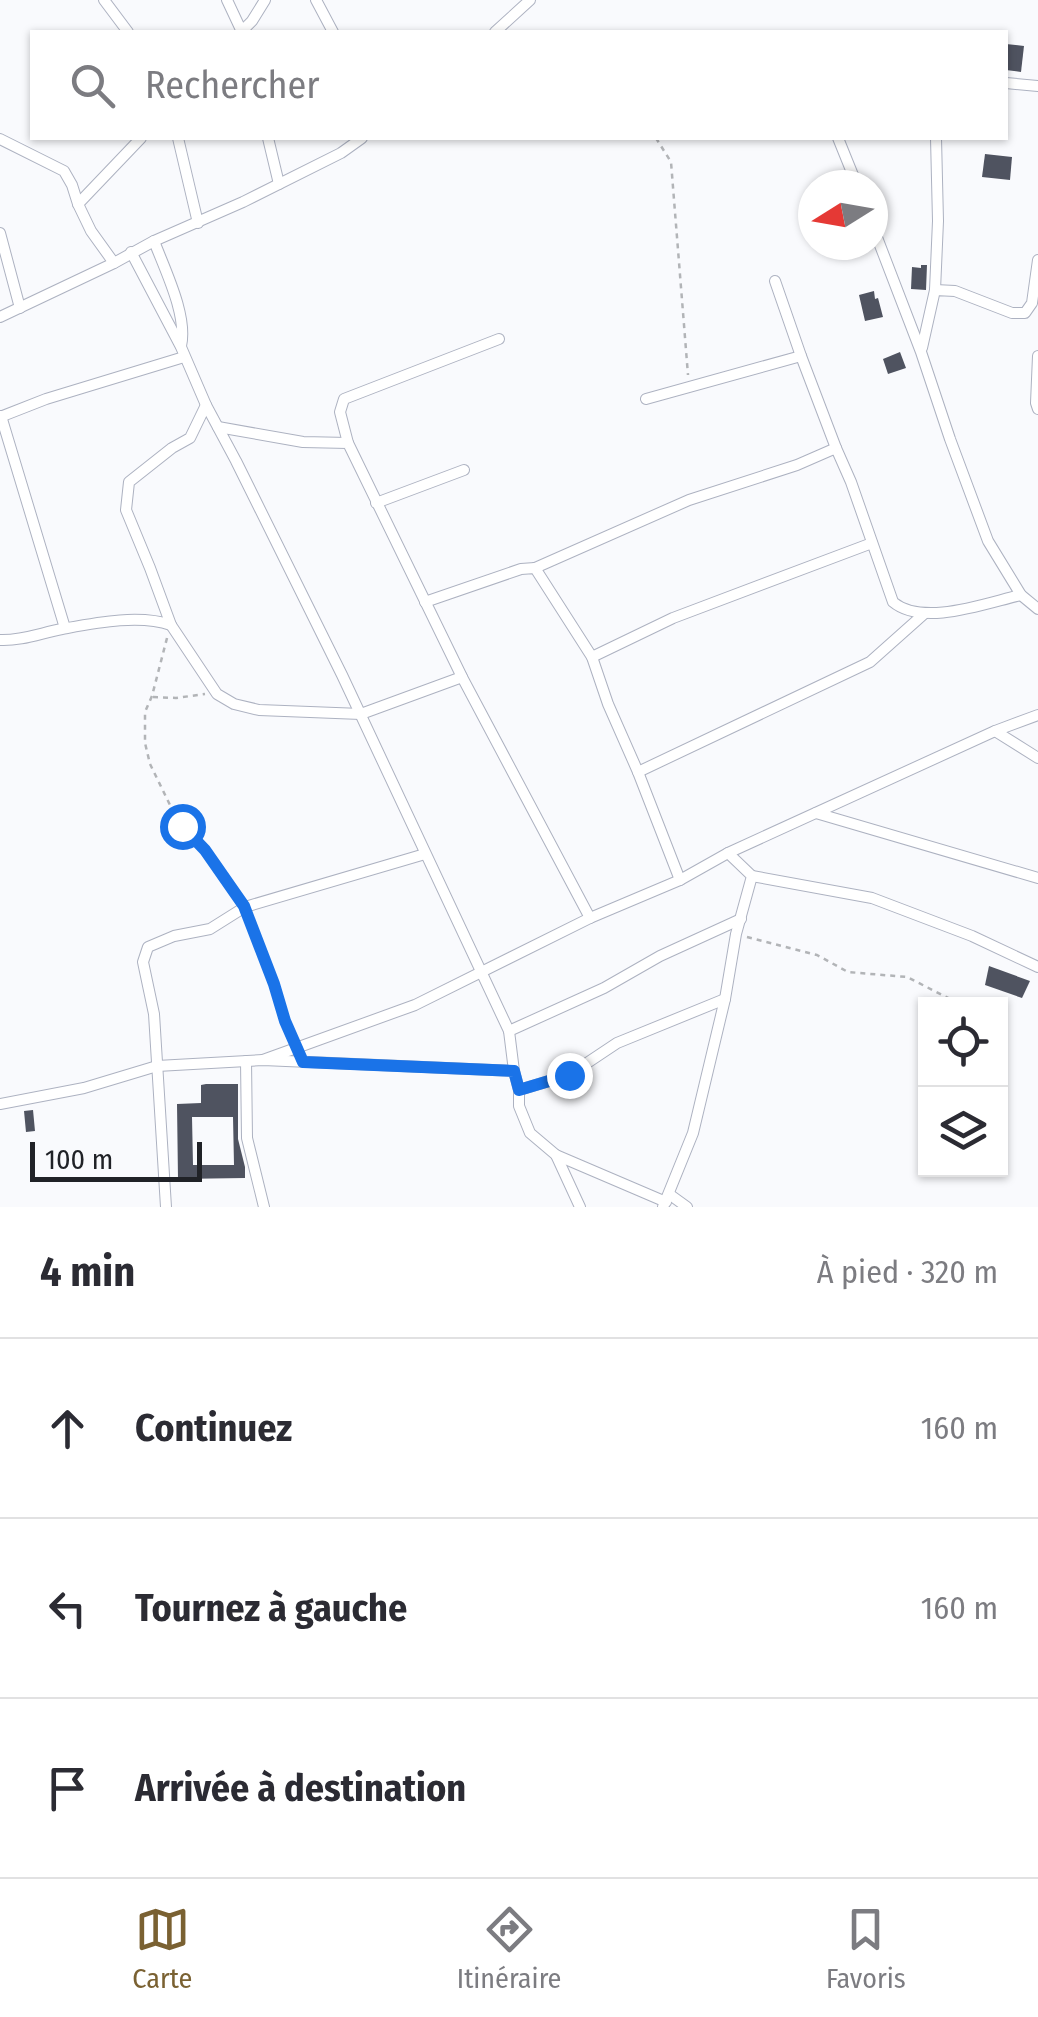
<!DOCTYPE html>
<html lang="fr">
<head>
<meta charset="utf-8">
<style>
  :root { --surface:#fff; --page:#f7f7f7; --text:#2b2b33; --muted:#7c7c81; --line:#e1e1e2; --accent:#7a6132 }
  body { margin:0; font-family:"Fira Sans Condensed",sans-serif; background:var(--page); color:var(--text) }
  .controls { position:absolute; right:30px; bottom:30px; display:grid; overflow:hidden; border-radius:0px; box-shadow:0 2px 8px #0004 }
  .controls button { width:90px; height:90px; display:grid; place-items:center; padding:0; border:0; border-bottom:2px solid var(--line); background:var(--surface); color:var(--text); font:50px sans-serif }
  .compass { position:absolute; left:798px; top:170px; width:90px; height:90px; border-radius:50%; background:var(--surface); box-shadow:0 2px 8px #0004; rotate:259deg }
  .scale { position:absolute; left:30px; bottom:25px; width:172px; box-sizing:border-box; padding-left:10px; border:5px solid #202227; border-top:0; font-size:28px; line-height:35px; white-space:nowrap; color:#202227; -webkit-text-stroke:8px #f9fafd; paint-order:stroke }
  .stop { position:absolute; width:30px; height:30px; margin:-22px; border:8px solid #1a73e8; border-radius:50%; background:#fff }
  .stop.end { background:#1a73e8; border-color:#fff; box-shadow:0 2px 10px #0008 }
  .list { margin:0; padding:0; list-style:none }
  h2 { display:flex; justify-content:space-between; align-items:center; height:130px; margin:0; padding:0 40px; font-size:42px }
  h2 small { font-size:32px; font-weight:400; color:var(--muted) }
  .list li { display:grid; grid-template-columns:65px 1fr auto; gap:30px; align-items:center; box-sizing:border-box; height:180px; padding:0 40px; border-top:2px solid var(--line) }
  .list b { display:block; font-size:38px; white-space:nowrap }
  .list em { font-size:32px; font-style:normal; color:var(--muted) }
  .icon { flex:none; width:55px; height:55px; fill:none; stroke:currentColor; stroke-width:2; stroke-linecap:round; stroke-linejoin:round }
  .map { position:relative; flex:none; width:1038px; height:1207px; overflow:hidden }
  .search { position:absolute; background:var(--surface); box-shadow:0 2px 8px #0004; left:30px; right:30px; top:30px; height:110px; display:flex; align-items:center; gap:25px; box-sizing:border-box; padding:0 35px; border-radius:0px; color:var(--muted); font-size:38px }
  .sheet { height:670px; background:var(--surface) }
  nav { display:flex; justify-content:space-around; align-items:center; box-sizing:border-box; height:140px; border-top:2px solid var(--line); background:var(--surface); font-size:28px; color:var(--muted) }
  nav a { display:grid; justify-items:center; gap:5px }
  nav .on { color:var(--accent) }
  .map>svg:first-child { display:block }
  .building { fill:#4f5360; fill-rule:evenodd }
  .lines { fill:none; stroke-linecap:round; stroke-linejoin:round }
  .minor-casing { stroke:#adb2c1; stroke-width:12 }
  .path { stroke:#b2b4b7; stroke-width:2.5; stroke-dasharray:5 5; stroke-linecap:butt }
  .minor { stroke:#fff; stroke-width:10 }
  .route { stroke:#1a73e8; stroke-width:12 }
</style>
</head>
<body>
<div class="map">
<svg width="1038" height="1207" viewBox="0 0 1038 1207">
  <rect width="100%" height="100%" fill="#f9fafd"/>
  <!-- building -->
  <g class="building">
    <path d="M 1006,44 L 1024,46 L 1021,72 L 1006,70 Z"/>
    <path d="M 985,154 L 1012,157 L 1010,180 L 982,177 Z"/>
    <path d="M 921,265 L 927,265 L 926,290 L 911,289 L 912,267 L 921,268 Z"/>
    <path d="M 874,291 L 875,299 L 878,298 L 883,317 L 865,321 L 859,295 Z"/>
    <path d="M 900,352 L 906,368 L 888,374 L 883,359 Z"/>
    <path d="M 989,966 L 1030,981 L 1022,998 L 985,985 Z"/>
    <path d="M 206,1084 L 238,1084 L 238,1139 L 245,1167 L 245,1178 L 178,1179 L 177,1104 L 201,1103 L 201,1085 ZM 192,1117 L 233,1117 L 234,1165 L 193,1165 Z"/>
    <path d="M 33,1110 L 35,1131 L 26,1132 L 24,1111 Z"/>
  </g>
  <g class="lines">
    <defs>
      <g id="minor">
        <path d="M 104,0 L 128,32"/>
        <path d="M 227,0 L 242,32"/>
        <path d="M 316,0 L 333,32"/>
        <path d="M 241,32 L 252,21 L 265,0"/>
        <path d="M 495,32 L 530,0"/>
        <path d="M 1006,83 L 1038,86"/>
        <path d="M 178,138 L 198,223"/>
        <path d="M 268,138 L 279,184"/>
        <path d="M 838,138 L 857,185"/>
        <path d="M 0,139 L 64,171 L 72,185 L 78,204 L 91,231 L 114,263"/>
        <path d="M 78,204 L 141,138"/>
        <path d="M 873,227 L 921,352 L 950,439 L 988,541 L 1021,595 L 1038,609"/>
        <path d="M 0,233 L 20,308"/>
        <path d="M 154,241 C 165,270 188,316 181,346"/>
        <path d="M 131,252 L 181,347 L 206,405 L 236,461 L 342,675 L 509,1031"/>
        <path d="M 775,281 L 801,356 L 836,448"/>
        <path d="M 935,290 L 938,221 L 936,138"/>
        <path d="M 0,317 L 114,263 L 154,241 L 243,202 L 341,153 L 362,138"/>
        <path d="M 922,348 L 935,290 L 955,291 L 1012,313 L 1025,313 L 1032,303 L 1038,260"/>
        <path d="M 1038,356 L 1036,403 L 1038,409"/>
        <path d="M 646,399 L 801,356"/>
        <path d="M 206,405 L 190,438 L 172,448 L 129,482 L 126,510 L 150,568 L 171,625 L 217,694 L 234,704 L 259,710 L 361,714 L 462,677"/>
        <path d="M 1,416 L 65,628"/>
        <path d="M 0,417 L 46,399 L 184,357"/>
        <path d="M 218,427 L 303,442 L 348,443 L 462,677 L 590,918"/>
        <path d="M 348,443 L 340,412 L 344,399 L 499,339"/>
        <path d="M 376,503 L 464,470"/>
        <path d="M 535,568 L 689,500 L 797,465 L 836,448 L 851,482 L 893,602 C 923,627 986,603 1021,595"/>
        <path d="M 425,602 L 521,569 L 535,568 L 592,657 L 608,704 L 638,772 L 680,880"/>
        <path d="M 0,640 C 21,641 41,633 62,629 C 95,623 139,614 171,625"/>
        <path d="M 592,657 L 673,618 L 872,543"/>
        <path d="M 995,731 L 1038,758"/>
        <path d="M 638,772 L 870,662 L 925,613"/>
        <path d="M 816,813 L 1038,878"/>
        <path d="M 752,876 L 872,898 L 972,936 L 1038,967"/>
        <path d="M 263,1060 L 415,1005 L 590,918 L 680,880 L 728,853 L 995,731 L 1038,715"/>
        <path d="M 246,1061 L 247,1138 L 264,1207"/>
        <path d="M 519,1090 L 569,1075 L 617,1043 L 725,999"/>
        <path d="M 0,1104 L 84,1088 L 157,1066 L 263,1060 L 514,1071"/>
        <path d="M 556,1155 L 666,1202"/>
        <path d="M 669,1194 L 687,1207"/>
        <path d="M 166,1207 L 154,1014 L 143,962 L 148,947 L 174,936 L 210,929 L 245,907 L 425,854"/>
        <path d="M 580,1207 L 556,1155 L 530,1133 L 519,1106 L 519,1090 L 514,1071 L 509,1031 L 604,988 L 660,956 L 741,919"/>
        <path d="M 663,1207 L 693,1133 L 725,999 L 736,934 L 752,876 L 728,853"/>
      </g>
    </defs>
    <!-- minor casing -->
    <use href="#minor" class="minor-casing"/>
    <!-- path -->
    <g class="path">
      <path d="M 656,138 L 671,162 L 688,375"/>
      <path d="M 167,638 L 152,696 L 145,712 L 145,743 L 150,764 L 170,805 L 182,825 L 205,850 L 239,898"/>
      <path d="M 153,697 L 176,698 L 205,694"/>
      <path d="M 249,919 L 274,984 L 285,1021 L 293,1037"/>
      <path d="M 747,937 L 817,955 L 848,972 L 907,977 L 960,1004"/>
    </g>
    <!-- minor -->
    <use href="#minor" class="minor"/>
  </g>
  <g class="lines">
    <!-- route -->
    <path class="route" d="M 182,826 L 205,850 L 244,906 L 274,984 L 285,1021 L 303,1062 L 514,1071 L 519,1090 L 569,1075"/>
  </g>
</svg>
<div class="controls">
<button><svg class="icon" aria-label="locate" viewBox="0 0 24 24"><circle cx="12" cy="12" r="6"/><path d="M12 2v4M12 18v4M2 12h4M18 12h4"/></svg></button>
<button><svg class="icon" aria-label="layers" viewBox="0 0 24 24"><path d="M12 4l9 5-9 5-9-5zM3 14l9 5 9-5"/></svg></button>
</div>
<svg class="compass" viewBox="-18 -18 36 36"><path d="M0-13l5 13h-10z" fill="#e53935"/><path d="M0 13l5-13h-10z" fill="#7c7c81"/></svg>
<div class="scale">100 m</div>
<div class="stop" style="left:182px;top:826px"></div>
<div class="stop end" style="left:569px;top:1075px"></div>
<div class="search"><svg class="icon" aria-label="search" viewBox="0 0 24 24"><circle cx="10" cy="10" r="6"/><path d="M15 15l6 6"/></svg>Rechercher</div>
</div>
<section class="sheet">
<h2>4 min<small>À pied · 320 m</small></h2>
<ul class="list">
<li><svg class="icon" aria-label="ahead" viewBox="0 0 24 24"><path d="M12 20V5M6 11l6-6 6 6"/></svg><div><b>Continuez</b></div><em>160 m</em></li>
<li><svg class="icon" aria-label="left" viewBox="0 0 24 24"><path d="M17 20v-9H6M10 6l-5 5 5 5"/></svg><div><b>Tournez à gauche</b></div><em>160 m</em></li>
<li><svg class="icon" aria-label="arrive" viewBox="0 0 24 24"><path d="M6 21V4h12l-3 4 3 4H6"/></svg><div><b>Arrivée à destination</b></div></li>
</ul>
</section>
<nav>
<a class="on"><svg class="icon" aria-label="map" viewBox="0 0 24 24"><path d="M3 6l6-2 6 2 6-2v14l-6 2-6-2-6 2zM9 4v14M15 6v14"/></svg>Carte</a>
<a><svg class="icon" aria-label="directions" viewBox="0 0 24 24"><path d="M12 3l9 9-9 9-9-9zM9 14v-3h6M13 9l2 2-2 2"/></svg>Itinéraire</a>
<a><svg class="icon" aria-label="saved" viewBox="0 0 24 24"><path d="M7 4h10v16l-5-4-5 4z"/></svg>Favoris</a>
</nav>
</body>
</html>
